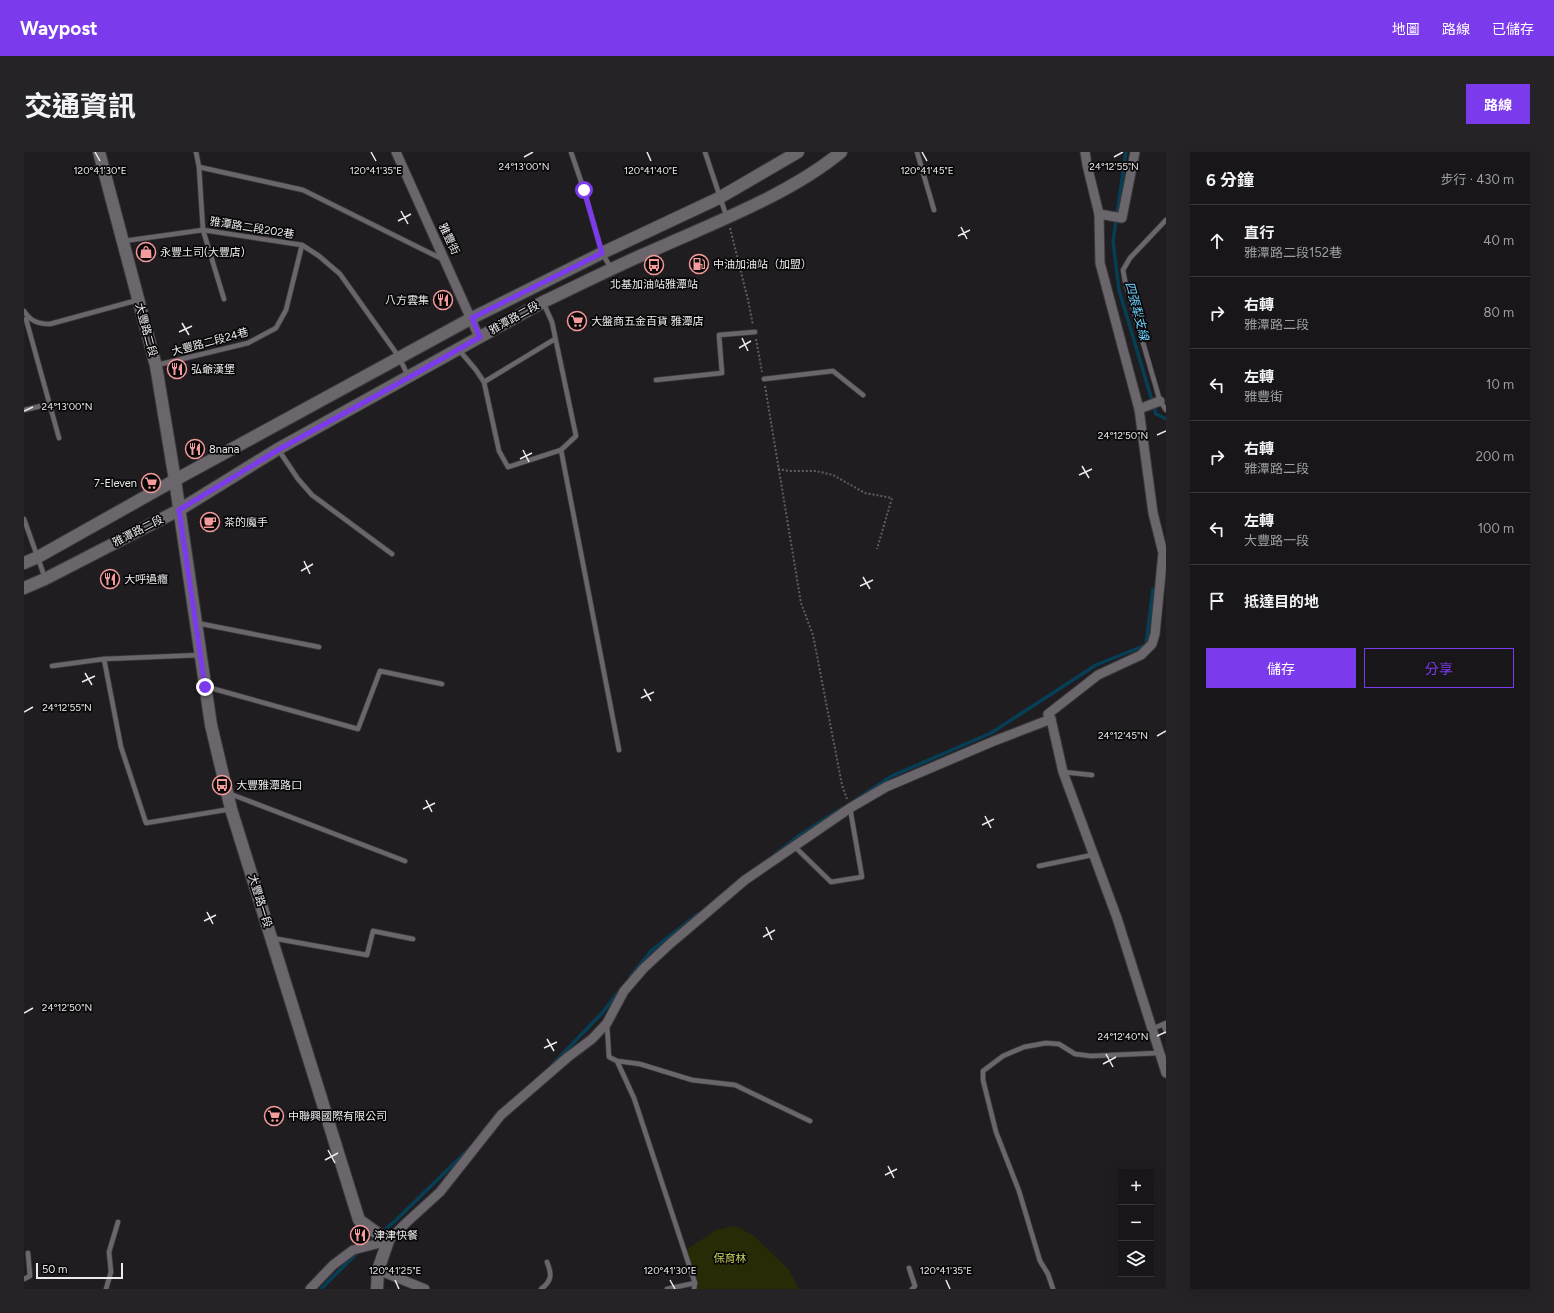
<!DOCTYPE html>
<html lang="zh-TW">
<head>
<meta charset="utf-8">
<style>
  :root { --surface:#181619; --page:#252326; --text:#f1f3f6; --muted:#9f9fa2; --line:#363538; --accent:#7c3aed }
  body { margin:0; font-family:Figtree,"Noto Sans TC",sans-serif; background:var(--page); color:var(--text) }
  .controls { position:absolute; right:12px; bottom:12px; display:grid; overflow:hidden; border-radius:0px; box-shadow:0 4px 16px #0002 }
  .controls button { width:36px; height:36px; display:grid; place-items:center; padding:0; border:0; border-bottom:1px solid var(--line); background:var(--surface); color:var(--text); font:20px sans-serif }
  .scale { position:absolute; left:12px; bottom:10px; width:87px; box-sizing:border-box; padding-left:4px; border:2px solid #eceaed; border-top:0; font-size:11px; line-height:14px; white-space:nowrap; color:#eceaed; -webkit-text-stroke:3px #090809; paint-order:stroke }
  .stop { position:absolute; width:12px; height:12px; margin:-9px; border:3px solid #7c3aed; border-radius:50%; background:#fff }
  .stop.end { background:#7c3aed; border-color:#fff; box-shadow:0 1px 4px #0008 }
  .list { margin:0; padding:0; list-style:none }
  h2 { display:flex; justify-content:space-between; align-items:center; height:52px; margin:0; padding:0 16px; font-size:17px }
  h2 small { font-size:13px; font-weight:400; color:var(--muted) }
  .list li { display:grid; grid-template-columns:26px 1fr auto; gap:12px; align-items:center; box-sizing:border-box; height:72px; padding:0 16px; border-top:1px solid var(--line) }
  .list b { display:block; font-size:15px; white-space:nowrap }
  .list p { margin:0; font-size:13px; white-space:nowrap; color:var(--muted) }
  .list em { font-size:13px; font-style:normal; color:var(--muted) }
  .actions { display:flex; gap:8px; padding:12px 16px }
  .actions a { flex:1; padding:9px 0; border:1px solid var(--accent); border-radius:0px; text-align:center; font-size:14px; color:var(--accent) }
  .actions .main { background:var(--accent); color:#fff }
  .icon { flex:none; width:22px; height:22px; fill:none; stroke:currentColor; stroke-width:2; stroke-linecap:round; stroke-linejoin:round }
  .map { position:relative; flex:none; width:1142px; height:1137px; overflow:hidden; border-radius:0px }
  header { display:flex; align-items:center; gap:24px; box-sizing:border-box; height:56px; padding:0 20px; background:var(--accent); color:#fff }
  header strong { font-size:19px }
  nav { display:flex; gap:22px; margin-inline-start:auto; font-size:14px }
  .intro { display:flex; align-items:center; justify-content:space-between; box-sizing:border-box; height:96px; padding:0 24px }
  h1 { margin:0; font-size:28px }
  .button { padding:10px 18px; border-radius:0px; background:var(--accent); color:#fff; font-size:14px; font-weight:700 }
  main { display:flex; gap:24px; padding:0 24px }
  aside { flex:1; background:var(--surface); border-radius:0px; box-shadow:0 4px 16px #0002 }
  .map>svg:first-child { display:block }
  .green { fill:#292a06 }
  .lines { fill:none; stroke-linecap:round; stroke-linejoin:round }
  .stream { stroke:#063e55; stroke-width:3.5 }
  .lane-casing { stroke:#3c393d; stroke-width:6 }
  .street-casing { stroke:#3c393d; stroke-width:11 }
  .secondary-casing { stroke:#3c393d; stroke-width:14 }
  .path { stroke:#5f5d60; stroke-width:2; stroke-dasharray:2 2; stroke-linecap:butt }
  .lane { stroke:#6a666c; stroke-width:4.5 }
  .street { stroke:#6a666c; stroke-width:9 }
  .secondary { stroke:#6a666c; stroke-width:12 }
  .route { stroke:#7c3aed; stroke-width:5 }
  .ticks { fill:none; stroke:#eceaed; stroke-width:1.5 }
  .labels { text-anchor:middle; dominant-baseline:central; stroke-width:3.5; stroke-linejoin:round; paint-order:stroke }
  .street-label { font-size:11px; fill:#eceaed; stroke:#090809 }
  .poi-label { font-size:11px; fill:#eceaed; stroke:#090809; text-anchor:start }
  .park-label { font-size:11px; fill:#ccd25e; stroke:#090809 }
  .water-label { font-size:12px; font-style:italic; fill:#6ecefc; stroke:#090809 }
  .ticks-label { font-size:10px; text-anchor:middle; fill:#eceaed; stroke:#090809; stroke-width:3.5; stroke-linejoin:round; paint-order:stroke }
</style>
</head>
<body>
<header>
<strong>Waypost</strong>
<nav><a>地圖</a><a>路線</a><a>已儲存</a></nav>
</header>
<div class="intro"><h1>交通資訊</h1><a class="button">路線</a></div>
<main>
<div class="map">
<svg width="1142" height="1137" viewBox="0 0 1142 1137">
  <rect width="100%" height="100%" fill="#201d21"/>
  <!-- green -->
  <path class="green" d="M 711,1074 L 729,1083 L 764,1117 L 775,1137 L 671,1137 L 672,1133 L 663,1097 L 692,1078 Z"/>
  <g class="lines">
    <!-- stream -->
    <g class="stream">
      <path d="M 1102,0 L 1089,89 L 1095,138 L 1132,262 L 1142,267"/>
      <path d="M 830,649 L 868,624 L 967,581 L 1072,513 L 1122,493 L 1129,437"/>
      <path d="M 749,704 L 773,685 L 818,656"/>
      <path d="M 606,825 L 627,799 L 674,762"/>
      <path d="M 528,913 L 579,860 L 596,838"/>
      <path d="M 344,1092 L 371,1069 L 446,996"/>
      <path d="M 297,1137 L 335,1099"/>
    </g>
    <defs>
      <g id="lane">
        <path d="M 172,0 L 175,15 L 179,78 L 200,147"/>
        <path d="M 547,0 L 560,38 L 578,101 L 587,116"/>
        <path d="M 681,0 L 703,66"/>
        <path d="M 893,0 L 910,58"/>
        <path d="M 175,15 L 279,38 L 418,107"/>
        <path d="M 1142,68 L 1106,106 L 1099,118 L 1101,129 L 1136,249 L 1142,258"/>
        <path d="M 100,89 L 179,78 L 278,93 L 295,104 L 316,122 L 375,205 L 384,224"/>
        <path d="M 519,150 L 528,170 L 552,284 L 537,298 L 595,598"/>
        <path d="M 0,159 C 6,169 14,172 26,172 L 114,148"/>
        <path d="M 2,167 L 35,286"/>
        <path d="M 435,198 L 452,218 L 460,230 L 475,299 L 484,315 L 537,298"/>
        <path d="M 133,213 L 224,191 L 252,176 L 262,158 L 278,93"/>
        <path d="M 740,227 L 809,219 L 839,243"/>
        <path d="M 632,228 L 698,221 L 695,183 L 731,180"/>
        <path d="M 460,230 L 531,187"/>
        <path d="M 0,258 L 25,252"/>
        <path d="M 254,297 L 274,327 L 288,343 L 368,402"/>
        <path d="M 0,367 L 21,426"/>
        <path d="M 173,471 L 295,495"/>
        <path d="M 176,503 L 80,507 L 97,595 L 122,671 L 207,657"/>
        <path d="M 28,514 L 80,507"/>
        <path d="M 183,535 L 334,577 L 356,519 L 418,532"/>
        <path d="M 1039,620 L 1068,623"/>
        <path d="M 204,641 L 381,709"/>
        <path d="M 770,694 L 807,730 L 838,725 L 826,656"/>
        <path d="M 1015,714 L 1068,703"/>
        <path d="M 248,786 L 343,803 L 349,779 L 389,787"/>
        <path d="M 583,872 L 585,905 L 593,909 L 616,912 L 668,928 L 711,933 L 786,969"/>
        <path d="M 1139,872 L 1142,879"/>
        <path d="M 1128,877 L 1142,871"/>
        <path d="M 593,909 L 610,946 L 671,1131 L 670,1137"/>
        <path d="M 885,1116 L 891,1134 L 888,1137"/>
        <path d="M 0,1127 L 6,1124 L 4,1101"/>
        <path d="M 82,1137 L 87,1120 L 85,1100 L 94,1070"/>
        <path d="M 517,1137 C 528,1129 528,1122 523,1110"/>
        <path d="M 643,1137 L 671,1131"/>
        <path d="M 1029,1137 L 1024,1122 L 1016,1109 L 995,1039 L 972,980 L 959,928 L 959,919 L 979,904 L 1000,895 L 1022,891 L 1035,892 L 1051,902 L 1067,904 L 1135,901"/>
      </g>
      <g id="street">
        <path d="M 372,0 L 455,185"/>
        <path d="M 1075,62 L 1098,66 L 1111,0"/>
        <path d="M 1115,257 L 1136,249"/>
        <path d="M 1027,567 L 1039,620 L 1093,766 L 1142,921"/>
        <path d="M 354,1118 L 401,1137"/>
        <path d="M 286,1137 L 309,1113 L 329,1098 L 364,1089 L 383,1070 L 416,1040 L 477,963 L 544,905 L 568,887 L 583,871 L 600,839 L 620,816 L 647,791 L 721,728 L 826,656 L 862,635 L 970,589 L 1027,567 L 1024,562 L 1074,523 L 1117,503 L 1128,492 L 1131,482 L 1139,401 L 1129,361 L 1115,257 L 1076,111 L 1075,62 L 1063,13 L 1061,0"/>
      </g>
      <g id="secondary">
        <path d="M 75,0 L 132,214 L 151,328 L 187,573 L 207,657 L 335,1068 L 364,1089 L 354,1118 L 353,1137"/>
        <path d="M 0,411 L 14,405 L 151,328 L 448,166 L 578,101 L 695,46 L 774,0"/>
        <path d="M 0,436 L 21,427 L 155,358 L 254,297 L 519,150 C 557,132 594,113 632,97 C 692,70 766,42 817,0"/>
      </g>
    </defs>
    <!-- lane casing -->
    <use href="#lane" class="lane-casing"/>
    <!-- street casing -->
    <use href="#street" class="street-casing"/>
    <!-- secondary casing -->
    <use href="#secondary" class="secondary-casing"/>
    <!-- path -->
    <g class="path">
      <path d="M 706,76 L 724,148 L 729,173"/>
      <path d="M 732,187 L 738,220"/>
      <path d="M 741,234 L 777,451 L 789,483 L 818,633 L 823,647"/>
      <path d="M 754,317 L 765,319 L 792,319 L 809,323 L 841,341 L 868,346 L 853,397"/>
    </g>
    <!-- lane -->
    <use href="#lane" class="lane"/>
    <!-- street -->
    <use href="#street" class="street"/>
    <!-- secondary -->
    <use href="#secondary" class="secondary"/>
  </g>
  <g class="lines">
    <!-- route -->
    <path class="route" d="M 181,535 L 155,358 L 254,298 L 384,226 L 456,185 L 448,166 L 578,101 L 560,38"/>
  </g>
  <!-- ticks -->
  <path class="ticks" d="M 71,0 L 76,9M 347,0 L 352,9M 623,0 L 627,9M 898,0 L 903,9M 500,5 L 509,0M 1090,5 L 1099,0M 377,59 L 384,72M 374,69 L 387,62M 937,75 L 943,87M 934,84 L 946,78M 158,171 L 165,183M 155,180 L 168,174M 718,186 L 724,199M 715,196 L 727,189M 0,259 L 9,255M 1133,283 L 1142,279M 499,298 L 505,310M 496,307 L 508,301M 1058,314 L 1065,326M 1055,323 L 1068,317M 280,409 L 286,422M 277,419 L 289,412M 839,425 L 846,437M 836,434 L 849,428M 61,521 L 68,533M 58,530 L 71,524M 620,537 L 627,549M 617,546 L 630,540M 0,560 L 9,555M 1133,584 L 1142,579M 402,648 L 408,660M 399,657 L 411,651M 961,664 L 967,676M 958,673 L 970,667M 183,760 L 189,772M 180,769 L 192,763M 742,775 L 748,788M 739,785 L 751,778M 0,861 L 9,856M 1133,884 L 1142,880M 523,887 L 530,899M 520,896 L 533,890M 1082,902 L 1089,915M 1079,912 L 1092,905M 304,998 L 311,1011M 301,1008 L 314,1001M 864,1014 L 870,1026M 861,1023 L 873,1017M 371,1128 L 375,1137M 646,1128 L 651,1137M 922,1128 L 926,1137"/>
  <!-- icons -->
  <defs>
    <symbol id="shop-ring" viewBox="-11 -11 22 22"><circle r="9.5" fill="#090809" stroke="#f59b9b" stroke-width="1.5"/><path d="M-5-2.5h2.3a2.7 3.5 0 0 1 5.4 0H5L5.5 6h-11ZM-1.5-2.5h3a1.5 2.3 0 0 0-3 0Z" fill="#f59b9b"/></symbol>
    <symbol id="fuel-ring" viewBox="-11 -11 22 22"><circle r="9.5" fill="#090809" stroke="#f59b9b" stroke-width="1.5"/><path d="M-5.5-6h7V0h2V4h1.3V-2.5L3-4.5l.8-.8L6-3V5H2.5V1h-1V6h-7ZM-4.2-4.7v3.2H.2V-4.7Z" fill="#f59b9b"/></symbol>
    <symbol id="bus-ring" viewBox="-11 -11 22 22"><circle r="9.5" fill="#090809" stroke="#f59b9b" stroke-width="1.5"/><path d="M-5-6H5V4H4V6H2V4H-2V6H-4V4H-5ZM-3.5-4V0h7V-4ZM-3.5 1.2v1.5H-2V1.2ZM2 1.2v1.5H3.5V1.2Z" fill="#f59b9b"/></symbol>
    <symbol id="restaurant-ring" viewBox="-11 -11 22 22"><circle r="9.5" fill="#090809" stroke="#f59b9b" stroke-width="1.5"/><path d="M-5-6h1v4h1v-4h1v4h1v-4h1v5L-1.5 .5V6h-2V.5L-5-1ZM5-6V6H3V1.5H1.5Q1.5-4 5-6Z" fill="#f59b9b"/></symbol>
    <symbol id="supermarket-ring" viewBox="-11 -11 22 22"><circle r="9.5" fill="#090809" stroke="#f59b9b" stroke-width="1.5"/><path d="M-6-5.5h2.5l.6 2H6L4.5 2H-2.5L-4.4-4H-6ZM-1.5 3.2a1.3 1.3 0 1 0 .1 0ZM3 3.2a1.3 1.3 0 1 0 .1 0Z" fill="#f59b9b"/></symbol>
    <symbol id="cafe-ring" viewBox="-11 -11 22 22"><circle r="9.5" fill="#090809" stroke="#f59b9b" stroke-width="1.5"/><path d="M-5.5-4.5H6V0H3Q3 3.5 0 3.5H-2.5Q-5.5 3.5-5.5 0ZM3-3.2v2h1.7v-2ZM-6 4.5H4V6H-6Z" fill="#f59b9b"/></symbol>
  </defs>
  <g fill-rule="evenodd">
    <use href="#shop-ring" x="111" y="89" width="22" height="22"/>
    <use href="#fuel-ring" x="664" y="101" width="22" height="22"/>
    <use href="#bus-ring" x="619" y="102" width="22" height="22"/>
    <use href="#restaurant-ring" x="408" y="137" width="22" height="22"/>
    <use href="#supermarket-ring" x="542" y="158" width="22" height="22"/>
    <use href="#restaurant-ring" x="142" y="206" width="22" height="22"/>
    <use href="#restaurant-ring" x="160" y="286" width="22" height="22"/>
    <use href="#supermarket-ring" x="116" y="320" width="22" height="22"/>
    <use href="#cafe-ring" x="175" y="359" width="22" height="22"/>
    <use href="#restaurant-ring" x="75" y="416" width="22" height="22"/>
    <use href="#bus-ring" x="187" y="622" width="22" height="22"/>
    <use href="#supermarket-ring" x="239" y="953" width="22" height="22"/>
    <use href="#restaurant-ring" x="325" y="1072" width="22" height="22"/>
  </g>
  <g class="labels">
    <!-- street labels -->
    <g class="street-label">
      <text transform="translate(228 76) rotate(9)">雅潭路二段202巷</text>
      <text transform="translate(425 87) rotate(65)">雅豐街</text>
      <text transform="translate(490 166) rotate(-29)">雅潭路二段</text>
      <text transform="translate(122 178) rotate(75)">大豐路二段</text>
      <text transform="translate(186 190) rotate(-15)">大豐路二段24巷</text>
      <text transform="translate(114 379) rotate(-27)">雅潭路二段</text>
      <text transform="translate(236 749) rotate(73)">大豐路一段</text>
    </g>
    <!-- poi labels -->
    <g class="poi-label">
      <text x="136" y="100">永豐土司(大豐店)</text>
      <text x="689" y="112">中油加油站（加盟）</text>
      <text x="630" y="132" text-anchor="middle">北基加油站雅潭站</text>
      <text x="405" y="148" text-anchor="end">八方雲集</text>
      <text x="567" y="169">大盤商五金百貨 雅潭店</text>
      <text x="167" y="217">弘爺漢堡</text>
      <text x="185" y="297">8nana</text>
      <text x="113" y="331" text-anchor="end">7-Eleven</text>
      <text x="200" y="370">茶的魔手</text>
      <text x="100" y="427">大呼過癮</text>
      <text x="212" y="633">大豐雅潭路口</text>
      <text x="264" y="964">中聯興國際有限公司</text>
      <text x="350" y="1083">津津快餐</text>
    </g>
    <!-- park labels -->
    <g class="park-label">
      <text x="706" y="1106">保育林</text>
    </g>
    <!-- water labels -->
    <g class="water-label">
      <text transform="translate(1113 159) rotate(75)">四張犁支線</text>
    </g>
  </g>
  <g class="ticks-label">
    <text x="1090" y="18">24°12'55"N</text>
    <text x="500" y="18">24°13'00"N</text>
    <text x="76" y="22">120°41'30"E</text>
    <text x="352" y="22">120°41'35"E</text>
    <text x="627" y="22">120°41'40"E</text>
    <text x="903" y="22">120°41'45"E</text>
    <text x="43" y="258">24°13'00"N</text>
    <text x="1099" y="287">24°12'50"N</text>
    <text x="43" y="559">24°12'55"N</text>
    <text x="1099" y="587">24°12'45"N</text>
    <text x="43" y="859">24°12'50"N</text>
    <text x="1099" y="888">24°12'40"N</text>
    <text x="371" y="1122">120°41'25"E</text>
    <text x="646" y="1122">120°41'30"E</text>
    <text x="922" y="1122">120°41'35"E</text>
  </g>
</svg>
<div class="controls">
<button>+</button>
<button>−</button>
<button><svg class="icon" aria-label="layers" viewBox="0 0 24 24"><path d="M12 4l9 5-9 5-9-5zM3 14l9 5 9-5"/></svg></button>
</div>
<div class="scale">50 m</div>
<div class="stop" style="left:560px;top:38px"></div>
<div class="stop end" style="left:181px;top:535px"></div>
</div>
<aside>
<h2>6 分鐘<small>步行 · 430 m</small></h2>
<ul class="list">
<li><svg class="icon" aria-label="ahead" viewBox="0 0 24 24"><path d="M12 20V5M6 11l6-6 6 6"/></svg><div><b>直行</b><p>雅潭路二段152巷</p></div><em>40 m</em></li>
<li><svg class="icon" aria-label="right" viewBox="0 0 24 24"><path d="M7 20v-9h11M14 6l5 5-5 5"/></svg><div><b>右轉</b><p>雅潭路二段</p></div><em>80 m</em></li>
<li><svg class="icon" aria-label="left" viewBox="0 0 24 24"><path d="M17 20v-9H6M10 6l-5 5 5 5"/></svg><div><b>左轉</b><p>雅豐街</p></div><em>10 m</em></li>
<li><svg class="icon" aria-label="right" viewBox="0 0 24 24"><path d="M7 20v-9h11M14 6l5 5-5 5"/></svg><div><b>右轉</b><p>雅潭路二段</p></div><em>200 m</em></li>
<li><svg class="icon" aria-label="left" viewBox="0 0 24 24"><path d="M17 20v-9H6M10 6l-5 5 5 5"/></svg><div><b>左轉</b><p>大豐路一段</p></div><em>100 m</em></li>
<li><svg class="icon" aria-label="arrive" viewBox="0 0 24 24"><path d="M6 21V4h12l-3 4 3 4H6"/></svg><div><b>抵達目的地</b></div></li>
</ul>
<div class="actions"><a class="main">儲存</a><a>分享</a></div>
</aside>
</main>
</body>
</html>
